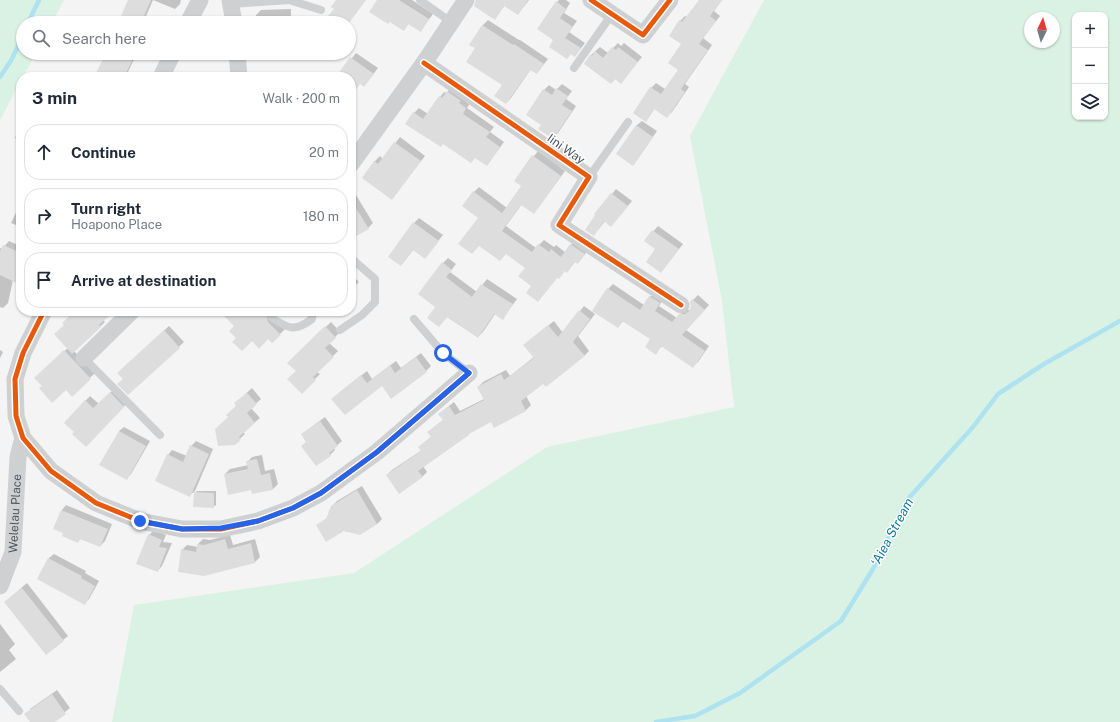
<!DOCTYPE html>
<html lang="en">
<head>
<meta charset="utf-8">
<style>
  :root { --surface:#fff; --page:#f2f2f3; --text:#1f2937; --muted:#747a83; --line:#e0e1e3 }
  body { margin:0; font-family:"Public Sans",sans-serif; background:var(--page); color:var(--text) }
  .controls { position:absolute; right:12px; top:12px; display:grid; overflow:hidden; border-radius:8px; box-shadow:0 1px 3px #0004 }
  .controls button { width:36px; height:36px; display:grid; place-items:center; padding:0; border:0; border-bottom:1px solid var(--line); background:var(--surface); color:var(--text); font:20px sans-serif }
  .compass { position:absolute; left:1024px; top:12px; width:36px; height:36px; border-radius:50%; background:var(--surface); box-shadow:0 1px 3px #0004; rotate:5deg }
  .stop { position:absolute; width:12px; height:12px; margin:-9px; border:3px solid #2563eb; border-radius:50%; background:#fff }
  .stop.end { background:#2563eb; border-color:#fff; box-shadow:0 1px 4px #0008 }
  .list { margin:0; padding:0; list-style:none }
  h2 { display:flex; justify-content:space-between; align-items:center; height:52px; margin:0; padding:0 16px; font-size:17px }
  h2 small { font-size:13px; font-weight:400; color:var(--muted) }
  .list li { display:grid; grid-template-columns:26px 1fr auto; gap:12px; align-items:center; box-sizing:border-box; height:56px; margin:0 8px 8px; padding:0 8px; border:1px solid var(--line); border-radius:16px }
  .list b { display:block; font-size:15px; white-space:nowrap }
  .list p { margin:0; font-size:13px; white-space:nowrap; color:var(--muted) }
  .list em { font-size:13px; font-style:normal; color:var(--muted) }
  .icon { flex:none; width:22px; height:22px; fill:none; stroke:currentColor; stroke-width:2; stroke-linecap:round; stroke-linejoin:round }
  .map { position:relative; flex:none; width:1120px; height:722px; overflow:hidden }
  .search { position:absolute; background:var(--surface); box-shadow:0 1px 3px #0004; left:16px; top:16px; width:340px; height:44px; display:flex; align-items:center; gap:10px; box-sizing:border-box; padding:0 14px; border-radius:22px; color:var(--muted); font-size:15px }
  .panel { position:absolute; background:var(--surface); box-shadow:0 1px 3px #0004; left:16px; top:72px; width:340px; height:244px; border-radius:16px }
  .map>svg:first-child { display:block }
  .green { fill:#d9f2e3; fill-rule:evenodd }
  .shadow { fill:#0003 }
  .lines { fill:none; stroke-linecap:round; stroke-linejoin:round }
  .stream { stroke:#aee2f0; stroke-width:4.5 }
  .building { fill:#ddddde }
  .service { stroke:#ced0d2; stroke-width:8 }
  .minor { stroke:#ced0d2; stroke-width:17 }
  .cycleway-casing { stroke:#fff; stroke-width:8 }
  .cycleway { stroke:#e8590c; stroke-width:5 }
  .route { stroke:#2563eb; stroke-width:5 }
  .labels { text-anchor:middle; dominant-baseline:central; stroke-width:3; stroke-linejoin:round; paint-order:stroke }
  .street-label { font-size:12px; fill:#4a5661; stroke:#fff }
  .water-label { font-size:13px; font-style:italic; fill:#0c7c9b; stroke:#fff }
</style>
</head>
<body>
<div class="map">
<svg width="1120" height="722" viewBox="0 0 1120 722">
  <rect width="100%" height="100%" fill="#f4f4f4"/>
  <!-- green -->
  <g class="green">
    <path d="M 0,0 L 64,0 L 52,23 L 23,23 L 23,53 L 36,53 L 23,77 L 21,77 L 21,80 L 0,120 Z"/>
    <path d="M 764,0 L 1120,0 L 1120,722 L 112,722 L 134,605 L 354,573 L 547,447 L 734,407 L 722,301 L 690,136 ZM 1075,15 L 1105,15 L 1105,117 L 1075,117 ZM 1030,18 L 1054,18 L 1054,42 L 1030,42 Z"/>
  </g>
  <!-- shadow -->
  <g class="shadow">
    <path d="M 129,0 L 181,0 L 180,4 L 175,9 L 153,0 L 144,21 L 146,23 L 119,23 Z"/>
    <path d="M 378,0 L 412,0 L 433,14 L 421,30 L 409,23 L 404,30 Z"/>
    <path d="M 479,0 L 529,0 L 518,14 L 505,5 L 495,18 Z"/>
    <path d="M 559,0 L 566,0 L 570,3 L 564,13 L 577,21 L 569,32 L 585,43 L 575,56 L 555,40 L 557,2 Z"/>
    <path d="M 700,0 L 722,0 L 714,11 L 720,16 L 703,38 L 712,45 L 685,84 L 689,87 L 672,112 L 667,116 L 655,108 L 646,121 L 651,88 L 656,83 L 665,89 L 679,69 L 682,43 L 680,21 L 685,16 L 687,17 Z"/>
    <path d="M 291,9 L 291,23 L 256,23 L 256,15 L 261,10 Z"/>
    <path d="M 488,20 L 519,40 L 520,40 L 548,59 L 537,73 L 531,69 L 511,98 L 506,103 L 503,85 L 476,48 L 471,44 L 483,25 Z"/>
    <path d="M 618,43 L 621,46 L 624,43 L 642,57 L 621,82 L 616,78 L 611,83 L 585,63 L 591,55 L 600,47 L 608,53 Z"/>
    <path d="M 107,53 L 137,53 L 127,74 L 132,77 L 96,77 Z"/>
    <path d="M 256,53 L 280,53 L 275,57 L 256,58 Z"/>
    <path d="M 356,53 L 378,68 L 364,86 L 360,83 L 351,88 L 351,77 L 337,77 Z"/>
    <path d="M 192,74 L 217,75 L 217,77 L 189,77 Z"/>
    <path d="M 562,84 L 572,91 L 566,99 L 576,106 L 558,133 L 553,138 L 542,124 L 544,90 L 549,85 L 556,90 Z"/>
    <path d="M 452,87 L 470,103 L 467,108 L 494,127 L 490,132 L 504,142 L 487,165 L 414,113 L 419,108 L 428,114 L 440,97 L 444,92 L 446,93 Z"/>
    <path d="M 642,121 L 657,131 L 637,160 L 633,165 L 617,154 L 637,125 Z"/>
    <path d="M 21,126 L 21,142 L 15,138 Z"/>
    <path d="M 400,137 L 425,156 L 392,198 L 363,178 L 375,161 L 380,156 L 383,159 Z"/>
    <path d="M 538,151 L 565,171 L 538,208 L 522,204 L 506,226 L 536,248 L 544,240 L 554,247 L 556,245 L 565,252 L 575,240 L 589,249 L 578,263 L 576,261 L 567,271 L 565,270 L 557,277 L 538,301 L 526,267 L 479,218 L 474,192 L 479,187 L 507,208 L 522,186 L 515,181 Z"/>
    <path d="M 616,189 L 632,201 L 611,226 L 605,221 L 598,230 L 596,214 Z"/>
    <path d="M 356,195 L 373,223 L 368,228 L 351,238 L 351,198 Z"/>
    <path d="M 21,202 L 21,227 L 11,223 Z"/>
    <path d="M 419,218 L 443,235 L 425,257 L 414,249 L 401,265 L 414,223 Z"/>
    <path d="M 658,226 L 683,244 L 661,272 L 656,249 L 645,241 Z"/>
    <path d="M 21,238 L 21,284 L 13,280 L 8,303 L 3,308 L 0,307 L 0,248 L 2,249 L 9,241 L 18,245 Z"/>
    <path d="M 448,258 L 456,264 L 450,272 L 477,292 L 487,279 L 517,299 L 503,318 L 495,314 L 483,332 L 478,337 L 447,317 L 439,326 L 437,307 L 443,263 Z"/>
    <path d="M 351,274 L 359,282 L 351,289 Z"/>
    <path d="M 613,284 L 644,305 L 654,292 L 664,298 L 659,306 L 677,318 L 684,310 L 691,310 L 692,306 L 691,302 L 698,295 L 709,305 L 686,330 L 709,346 L 698,362 L 693,366 L 662,346 L 655,353 L 652,339 L 623,321 L 618,327 L 593,311 L 608,289 Z"/>
    <path d="M 584,306 L 595,314 L 578,336 L 589,351 L 584,356 L 544,382 L 526,396 L 531,405 L 526,410 L 495,427 L 491,420 L 472,431 L 423,466 L 427,472 L 422,477 L 387,475 L 392,470 L 422,450 L 419,447 L 432,436 L 428,432 L 444,419 L 440,414 L 445,409 L 454,402 L 460,411 L 484,399 L 478,387 L 483,382 L 506,370 L 510,376 L 534,357 L 530,340 L 554,321 L 563,333 Z"/>
    <path d="M 76,311 L 113,311 L 103,320 L 105,322 L 74,351 L 95,373 L 72,395 L 66,389 L 43,386 L 40,373 L 68,348 L 65,325 Z"/>
    <path d="M 220,311 L 278,311 L 271,312 L 273,317 L 285,329 L 272,342 L 268,338 L 252,340 L 237,338 L 236,326 Z"/>
    <path d="M 331,322 L 340,332 L 329,343 L 338,351 L 317,372 L 320,374 L 302,392 L 297,371 L 289,363 Z"/>
    <path d="M 169,326 L 184,342 L 128,394 L 124,368 Z"/>
    <path d="M 0,350 L 3,352 L 0,358 Z"/>
    <path d="M 421,353 L 431,366 L 426,371 L 382,384 L 338,394 L 367,371 L 372,379 L 396,361 L 401,368 Z"/>
    <path d="M 115,388 L 128,402 L 86,446 L 75,432 L 65,422 L 90,396 L 99,404 Z"/>
    <path d="M 252,388 L 261,399 L 251,408 L 260,418 L 243,432 L 245,434 L 234,444 L 229,417 L 240,399 Z"/>
    <path d="M 325,417 L 342,441 L 334,448 L 335,450 L 330,455 L 307,441 L 302,434 Z"/>
    <path d="M 124,427 L 150,441 L 131,474 L 126,479 L 119,431 Z"/>
    <path d="M 196,441 L 213,449 L 195,491 L 190,495 L 168,455 L 172,450 L 187,456 L 191,446 Z"/>
    <path d="M 262,455 L 265,471 L 274,469 L 278,484 L 273,489 L 252,489 L 225,474 L 230,469 L 248,465 L 247,462 L 252,457 Z"/>
    <path d="M 362,486 L 382,519 L 377,524 L 360,534 L 317,526 L 328,517 L 332,506 L 337,501 Z"/>
    <path d="M 197,491 L 216,491 L 216,505 L 213,507 L 195,493 Z"/>
    <path d="M 66,505 L 112,524 L 105,541 L 100,546 L 82,538 L 78,541 L 64,533 L 54,528 L 62,510 Z"/>
    <path d="M 154,530 L 166,535 L 163,542 L 172,543 L 162,566 L 157,571 L 149,535 Z"/>
    <path d="M 230,535 L 233,545 L 255,539 L 260,557 L 255,562 L 204,574 L 182,550 L 187,545 L 198,547 L 198,544 L 203,539 L 210,540 Z"/>
    <path d="M 54,554 L 86,571 L 85,573 L 99,581 L 89,599 L 84,604 L 38,578 L 49,558 Z"/>
    <path d="M 27,583 L 68,636 L 63,640 L 5,602 Z"/>
    <path d="M 0,624 L 15,644 L 9,650 L 16,659 L 0,672 Z"/>
    <path d="M 57,690 L 70,708 L 53,722 L 31,722 L 30,709 Z"/>
  </g>
  <g class="lines">
    <!-- stream -->
    <g class="stream">
      <path d="M 28,23 L 39,0"/>
      <path d="M 0,77 L 12,59 L 23,35"/>
      <path d="M 656,722 L 695,716 L 740,693 L 841,621 L 873,569 L 907,500 L 973,427 L 998,394 L 1044,364 L 1120,321"/>
    </g>
  </g>
  <!-- building -->
  <g class="building">
    <path d="M 128,0 L 151,0 L 141,23 L 118,23 Z"/>
    <path d="M 336,0 L 366,0 L 349,23 L 339,23 L 328,16 L 334,9 L 331,7 Z"/>
    <path d="M 377,0 L 399,0 L 429,19 L 421,32 L 408,24 L 404,31 L 390,22 L 388,24 L 369,12 Z"/>
    <path d="M 476,0 L 528,0 L 518,15 L 504,6 L 495,20 L 474,6 Z"/>
    <path d="M 699,0 L 722,0 L 710,16 L 716,21 L 699,44 L 708,50 L 681,89 L 685,92 L 667,118 L 654,109 L 646,122 L 633,113 L 650,87 L 661,94 L 678,70 L 668,63 L 681,44 L 669,36 L 679,20 L 682,22 Z"/>
    <path d="M 556,1 L 566,9 L 560,18 L 573,27 L 565,38 L 581,48 L 575,57 L 571,54 L 567,59 L 549,47 L 553,40 L 537,29 Z"/>
    <path d="M 482,25 L 513,45 L 514,44 L 544,64 L 537,74 L 530,70 L 506,104 L 494,96 L 502,85 L 466,62 L 475,48 L 469,45 Z"/>
    <path d="M 612,47 L 616,50 L 618,47 L 638,62 L 621,84 L 615,79 L 611,84 L 584,64 L 590,55 L 592,56 L 595,51 L 603,58 Z"/>
    <path d="M 106,53 L 136,53 L 124,77 L 94,77 Z"/>
    <path d="M 350,57 L 374,74 L 364,87 L 360,84 L 351,96 L 351,77 L 336,77 Z"/>
    <path d="M 556,88 L 568,96 L 562,105 L 572,111 L 553,139 L 538,129 L 541,125 L 526,115 L 543,89 L 552,95 Z"/>
    <path d="M 447,91 L 461,101 L 459,103 L 466,108 L 463,114 L 490,132 L 486,137 L 500,147 L 487,166 L 475,158 L 471,163 L 443,144 L 441,147 L 405,124 L 413,112 L 423,119 L 439,96 L 442,98 Z"/>
    <path d="M 636,125 L 653,137 L 633,166 L 616,154 Z"/>
    <path d="M 394,142 L 421,161 L 392,200 L 362,178 L 374,161 L 378,164 Z"/>
    <path d="M 532,155 L 561,176 L 534,214 L 521,205 L 502,231 L 532,252 L 538,244 L 549,252 L 551,249 L 561,257 L 570,244 L 585,254 L 578,264 L 575,262 L 567,273 L 565,271 L 559,279 L 557,278 L 538,302 L 526,293 L 531,286 L 518,276 L 525,268 L 506,254 L 500,261 L 479,246 L 472,254 L 458,244 L 478,218 L 462,206 L 473,191 L 502,213 L 521,186 L 514,181 Z"/>
    <path d="M 611,193 L 628,206 L 611,227 L 604,221 L 594,236 L 585,230 L 595,215 L 594,214 Z"/>
    <path d="M 351,200 L 369,229 L 351,239 Z"/>
    <path d="M 413,222 L 439,241 L 425,259 L 413,250 L 401,266 L 388,257 Z"/>
    <path d="M 652,230 L 679,249 L 661,273 L 646,262 L 655,249 L 644,241 Z"/>
    <path d="M 3,245 L 21,253 L 21,285 L 0,275 L 0,251 Z"/>
    <path d="M 442,262 L 452,270 L 446,277 L 472,297 L 481,284 L 513,304 L 503,320 L 494,314 L 478,338 L 447,317 L 439,327 L 427,318 L 435,307 L 418,294 Z"/>
    <path d="M 607,288 L 640,310 L 649,296 L 660,303 L 655,311 L 672,322 L 679,314 L 685,314 L 689,311 L 691,306 L 690,302 L 692,299 L 705,310 L 682,335 L 705,351 L 693,368 L 661,346 L 656,355 L 645,347 L 650,339 L 622,321 L 618,328 L 592,311 Z"/>
    <path d="M 579,310 L 590,319 L 573,342 L 585,356 L 546,387 L 543,384 L 521,401 L 526,411 L 494,428 L 491,422 L 469,434 L 469,435 L 418,471 L 423,477 L 399,494 L 386,475 L 421,451 L 418,447 L 431,437 L 427,432 L 443,420 L 438,414 L 449,406 L 455,415 L 484,400 L 477,387 L 501,374 L 504,380 L 534,358 L 523,345 L 548,325 L 558,337 Z"/>
    <path d="M 75,311 L 115,311 L 99,325 L 101,327 L 72,354 L 54,334 L 64,325 L 62,323 Z"/>
    <path d="M 219,311 L 279,311 L 276,314 L 273,313 L 269,313 L 267,318 L 268,322 L 281,335 L 272,343 L 268,339 L 259,349 L 252,341 L 242,351 L 232,342 L 236,338 L 229,331 L 234,326 Z"/>
    <path d="M 325,326 L 336,338 L 325,348 L 334,357 L 313,377 L 316,380 L 302,394 L 287,379 L 296,371 L 287,363 Z"/>
    <path d="M 164,330 L 180,348 L 128,395 L 117,384 L 123,379 L 117,373 Z"/>
    <path d="M 64,350 L 91,379 L 72,397 L 66,390 L 52,403 L 39,388 L 42,386 L 34,378 Z"/>
    <path d="M 416,357 L 427,372 L 391,399 L 382,386 L 345,415 L 331,399 L 361,375 L 367,383 L 390,365 L 395,373 Z"/>
    <path d="M 110,392 L 124,407 L 86,447 L 72,434 L 74,432 L 64,423 L 85,400 L 93,408 Z"/>
    <path d="M 247,393 L 257,404 L 247,413 L 255,423 L 239,437 L 241,440 L 235,445 L 218,446 L 215,429 L 228,417 L 226,415 L 236,406 L 234,403 Z"/>
    <path d="M 320,421 L 338,446 L 329,453 L 331,456 L 316,466 L 301,446 L 306,442 L 301,434 Z"/>
    <path d="M 119,431 L 146,446 L 127,480 L 99,465 Z"/>
    <path d="M 190,445 L 209,454 L 190,497 L 155,481 L 167,454 L 183,462 Z"/>
    <path d="M 257,459 L 261,475 L 270,473 L 273,490 L 252,494 L 251,490 L 228,495 L 224,474 L 248,469 L 246,461 Z"/>
    <path d="M 357,490 L 377,524 L 360,535 L 344,531 L 326,542 L 316,525 L 326,519 L 331,506 Z"/>
    <path d="M 194,492 L 214,493 L 214,508 L 193,507 Z"/>
    <path d="M 61,510 L 108,529 L 100,547 L 80,539 L 78,543 L 62,536 L 63,533 L 53,529 Z"/>
    <path d="M 148,534 L 162,540 L 159,547 L 167,548 L 158,572 L 136,564 Z"/>
    <path d="M 225,539 L 228,549 L 251,543 L 255,563 L 204,576 L 178,572 L 181,549 L 196,552 L 197,544 L 204,545 Z"/>
    <path d="M 48,558 L 82,576 L 81,578 L 95,586 L 85,605 L 37,579 Z"/>
    <path d="M 22,588 L 64,641 L 46,655 L 4,602 Z"/>
    <path d="M 52,694 L 66,714 L 55,722 L 30,722 L 24,714 Z"/>
  </g>
  <g class="lines">
    <!-- service -->
    <g class="service">
      <path d="M 420,0 L 451,22"/>
      <path d="M 231,4 L 289,0 L 321,10"/>
      <path d="M 574,68 L 612,14"/>
      <path d="M 589,177 L 628,122"/>
      <path d="M 272,318 C 289,329 295,332 312,319 L 313,311"/>
      <path d="M 414,319 L 443,353 L 469,373"/>
      <path d="M 340,330 L 362,315 L 375,302 L 375,279 L 351,258"/>
      <path d="M 84,358 L 160,435"/>
      <path d="M 0,689 L 19,711"/>
    </g>
    <!-- minor -->
    <g class="minor">
      <path d="M 230,0 L 234,23"/>
      <path d="M 591,0 L 643,35 L 670,0"/>
      <path d="M 188,23 L 200,0"/>
      <path d="M 237,53 L 239,77"/>
      <path d="M 424,63 L 589,177 L 559,225 L 681,305"/>
      <path d="M 161,77 L 173,53"/>
      <path d="M 351,164 L 424,63 L 466,0"/>
      <path d="M 44,311 L 23,353 L 15,379 L 16,416 L 23,438 L 51,471 L 96,503 L 140,521 L 182,529 L 221,529 L 258,521 L 293,508 L 321,493 L 377,452 L 469,373"/>
      <path d="M 84,358 L 132,311"/>
      <path id="s1" d="M 0,586 L 13,552 L 18,457 L 23,438"/>
    </g>
    <defs>
      <g id="cycleway">
        <path d="M 591,0 L 643,35 L 670,0"/>
        <path d="M 424,63 L 589,177 L 559,225 L 681,305"/>
        <path d="M 44,311 L 23,353 L 15,379 L 16,416 L 23,438 L 51,471 L 96,503 L 140,521 L 182,529 L 221,529 L 258,521 L 293,508 L 321,493 L 377,452 L 469,373"/>
      </g>
    </defs>
    <!-- cycleway casing -->
    <use href="#cycleway" class="cycleway-casing"/>
    <!-- cycleway -->
    <use href="#cycleway" class="cycleway"/>
  </g>
  <g class="lines">
    <!-- route -->
    <path class="route" d="M 140,521 L 182,529 L 221,528 L 258,521 L 293,508 L 321,493 L 377,452 L 469,373 L 443,353"/>
  </g>
  <g class="labels">
    <!-- street labels -->
    <g class="street-label">
      <text transform="translate(566 149) rotate(35)">Iini Way</text>
      <text stroke="none"><textPath href="#s1" startOffset="75">Welelau Place</textPath></text>
    </g>
    <!-- water labels -->
    <g class="water-label">
      <text transform="translate(892 532) rotate(-62)">ʻAiea Stream</text>
    </g>
  </g>
</svg>
<div class="controls">
<button>+</button>
<button>−</button>
<button><svg class="icon" aria-label="layers" viewBox="0 0 24 24"><path d="M12 4l9 5-9 5-9-5zM3 14l9 5 9-5"/></svg></button>
</div>
<svg class="compass" viewBox="-18 -18 36 36"><path d="M0-13l5 13h-10z" fill="#e53935"/><path d="M0 13l5-13h-10z" fill="#747a83"/></svg>
<div class="stop" style="left:443px;top:353px"></div>
<div class="stop end" style="left:140px;top:521px"></div>
<div class="search"><svg class="icon" aria-label="search" viewBox="0 0 24 24"><circle cx="10" cy="10" r="6"/><path d="M15 15l6 6"/></svg>Search here</div>
<section class="panel">
<h2>3 min<small>Walk · 200 m</small></h2>
<ul class="list">
<li><svg class="icon" aria-label="ahead" viewBox="0 0 24 24"><path d="M12 20V5M6 11l6-6 6 6"/></svg><div><b>Continue</b></div><em>20 m</em></li>
<li><svg class="icon" aria-label="right" viewBox="0 0 24 24"><path d="M7 20v-9h11M14 6l5 5-5 5"/></svg><div><b>Turn right</b><p>Hoapono Place</p></div><em>180 m</em></li>
<li><svg class="icon" aria-label="arrive" viewBox="0 0 24 24"><path d="M6 21V4h12l-3 4 3 4H6"/></svg><div><b>Arrive at destination</b></div></li>
</ul>
</section>
</div>
</body>
</html>
